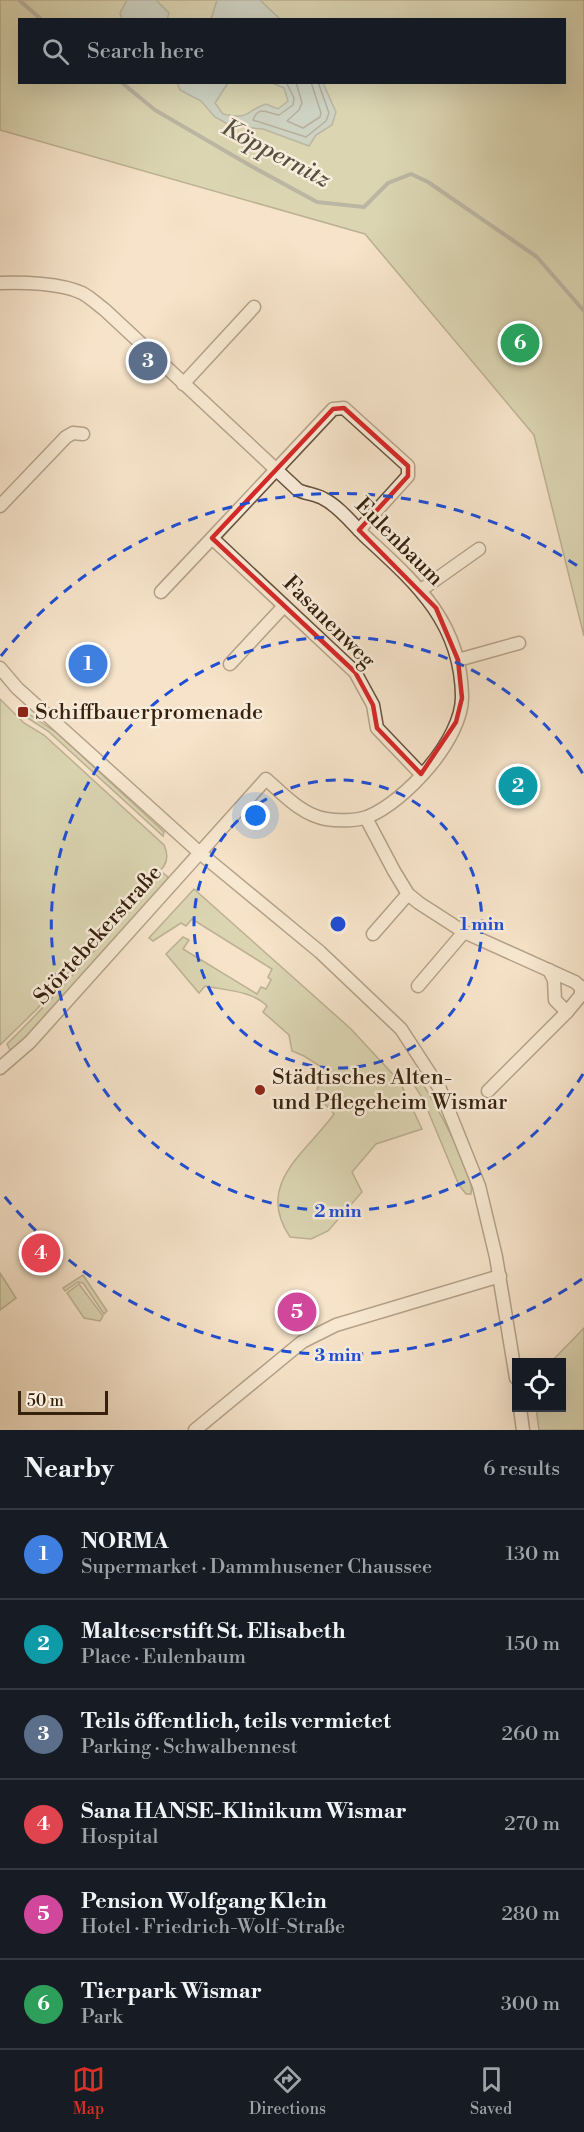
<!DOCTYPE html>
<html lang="en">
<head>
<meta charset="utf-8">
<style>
  :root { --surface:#171b24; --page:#242831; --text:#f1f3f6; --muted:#9ea1a6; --line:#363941; --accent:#d93025 }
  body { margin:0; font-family:"Libre Bodoni",serif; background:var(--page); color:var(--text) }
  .controls { position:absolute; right:18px; bottom:18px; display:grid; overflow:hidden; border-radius:0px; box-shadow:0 6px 24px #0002 }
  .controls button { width:54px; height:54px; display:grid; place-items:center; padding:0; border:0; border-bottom:2px solid var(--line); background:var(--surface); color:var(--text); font:30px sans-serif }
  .scale { position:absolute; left:18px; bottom:15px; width:90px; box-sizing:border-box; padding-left:6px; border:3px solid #36210d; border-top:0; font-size:16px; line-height:21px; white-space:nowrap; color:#36210d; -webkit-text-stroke:4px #f9eddc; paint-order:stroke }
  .you { position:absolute; left:256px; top:816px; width:21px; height:21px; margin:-15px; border:4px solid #fff; border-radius:50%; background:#1a73e8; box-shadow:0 0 0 9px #1a73e833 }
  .badge { display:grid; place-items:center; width:39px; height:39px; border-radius:50%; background:var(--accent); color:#fff; font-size:20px; font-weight:700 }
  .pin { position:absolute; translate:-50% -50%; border:3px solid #fff; box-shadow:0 2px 6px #0006 }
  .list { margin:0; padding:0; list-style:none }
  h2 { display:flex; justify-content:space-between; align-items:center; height:78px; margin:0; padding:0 24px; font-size:26px }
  h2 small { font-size:20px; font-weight:400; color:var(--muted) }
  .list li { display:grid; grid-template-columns:39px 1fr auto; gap:18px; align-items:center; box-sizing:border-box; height:90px; padding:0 24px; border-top:2px solid var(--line) }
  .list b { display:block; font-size:22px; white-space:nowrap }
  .list p { margin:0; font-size:20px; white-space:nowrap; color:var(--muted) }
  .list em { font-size:20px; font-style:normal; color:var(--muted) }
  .icon { flex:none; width:33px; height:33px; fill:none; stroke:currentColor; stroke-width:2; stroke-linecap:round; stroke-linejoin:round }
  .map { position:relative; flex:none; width:584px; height:1430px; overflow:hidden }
  .search { position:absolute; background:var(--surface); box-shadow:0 6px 24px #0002; left:18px; right:18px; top:18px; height:66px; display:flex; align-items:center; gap:15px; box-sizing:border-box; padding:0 21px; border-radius:0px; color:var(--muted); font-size:22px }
  .sheet { height:618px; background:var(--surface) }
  nav { display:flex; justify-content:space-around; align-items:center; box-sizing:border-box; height:84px; border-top:2px solid var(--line); background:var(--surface); font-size:16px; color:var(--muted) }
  nav a { display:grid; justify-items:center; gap:3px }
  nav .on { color:var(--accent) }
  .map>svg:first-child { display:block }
  .green { fill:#bac498; stroke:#787252; stroke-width:1.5; fill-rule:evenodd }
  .water { fill:#9dbdbb; stroke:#747f75; stroke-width:1.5 }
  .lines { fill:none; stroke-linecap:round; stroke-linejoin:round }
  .shore { stroke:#6a6f64; stroke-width:1.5 }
  .stream { stroke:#747f75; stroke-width:4 }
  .minor-casing { stroke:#66523c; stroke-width:15 }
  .minor { stroke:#f9eddc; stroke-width:12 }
  .marked { fill:none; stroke:#d62828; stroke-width:4.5; stroke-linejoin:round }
  .ring { fill:none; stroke:#1d4ed8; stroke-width:3; stroke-dasharray:10 8 }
  .poi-dot { fill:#8f2418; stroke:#f9eddc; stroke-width:2 }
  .labels { text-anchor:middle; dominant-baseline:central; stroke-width:5; stroke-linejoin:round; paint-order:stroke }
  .street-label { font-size:22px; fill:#36210d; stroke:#f9eddc }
  .poi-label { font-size:22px; fill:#36210d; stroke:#f9eddc; text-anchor:start }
  .water-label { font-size:24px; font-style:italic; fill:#555041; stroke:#f9eddc }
  .centre { fill:#1d4ed8; stroke:#f9eddc; stroke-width:3 }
  .ring-label { font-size:18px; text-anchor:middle; font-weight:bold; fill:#1d4ed8; stroke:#f9eddc; stroke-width:5; stroke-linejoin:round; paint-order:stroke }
</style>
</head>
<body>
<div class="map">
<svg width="584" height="1430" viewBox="0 0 584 1430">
  <rect width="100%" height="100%" fill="#f6e3c9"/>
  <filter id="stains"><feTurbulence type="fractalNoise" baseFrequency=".00333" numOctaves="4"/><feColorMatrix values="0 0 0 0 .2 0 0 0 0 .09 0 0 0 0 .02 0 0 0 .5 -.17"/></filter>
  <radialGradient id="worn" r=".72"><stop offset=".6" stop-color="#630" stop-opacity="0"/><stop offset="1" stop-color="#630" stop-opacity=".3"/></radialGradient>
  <!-- green -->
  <g class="green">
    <path d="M 0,0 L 584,0 L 584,636 L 534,435 L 365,234 L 0,130 ZM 20,20 L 564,20 L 564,82 L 20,82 Z"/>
    <path d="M 0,699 L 24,723 L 44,735 L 164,845 C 170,858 166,868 154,875 L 37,1009 L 0,1045 Z"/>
    <path d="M 26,712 L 57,733 L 164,832 L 163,836 L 48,731 L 23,715 Z"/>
    <path d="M 163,873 L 168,877 L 167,880 L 152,899 L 45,1018 L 11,1052 L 7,1044 C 50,1002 90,956 129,911 C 141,898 149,883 163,873 Z"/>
    <path d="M 194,889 L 351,1029 L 400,1082 L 422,1129 L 376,1144 L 352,1172 L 362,1192 L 328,1231 L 311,1239 L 290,1237 C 254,1184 306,1153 334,1114 L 316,1094 L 323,1068 L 304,1056 L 292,1051 L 289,1035 L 263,1012 L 267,1006 C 253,991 224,990 205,986 L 199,993 L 166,954 L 183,937 L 189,940 L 183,949 L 257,994 L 261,987 L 266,989 L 271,980 L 268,977 L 272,969 L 192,919 L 186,926 L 181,923 L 153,941 L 149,938 Z"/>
    <path d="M 418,1077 C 431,1096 476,1174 471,1194 L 466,1194 L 459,1185 L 423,1099 L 412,1082 Z"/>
    <path d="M 0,1273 L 16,1298 L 0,1310 Z"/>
    <path d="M 83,1275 L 107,1311 L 104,1314 L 83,1283 L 78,1282 L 65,1291 L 63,1288 Z"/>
    <path d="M 79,1284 L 103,1316 L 100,1321 L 84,1318 L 67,1293 Z"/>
    <path d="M 584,1328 L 584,1430 L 539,1430 L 536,1408 L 562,1408 L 562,1362 L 551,1362 Z"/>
  </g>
  <!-- water -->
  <g class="water">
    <path d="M 127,0 L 156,0 L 169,13 L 167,20 L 122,19 L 120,13 Z"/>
    <path d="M 217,0 L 260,0 L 280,19 L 211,19 Z"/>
    <path d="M 177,83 L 228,83 L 215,103 L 223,114 C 251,120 243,112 266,104 L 278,109 L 288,101 L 284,88 L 272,83 L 323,83 L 336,112 L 332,125 L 316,135 L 309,146 L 263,129 L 231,126 L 215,117 L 201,101 L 180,90 Z"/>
  </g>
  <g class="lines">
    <!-- shore -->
    <g class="shore">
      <path d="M 286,82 L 294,98 L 293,105 L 279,115 C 268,114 259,104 253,120 L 306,137 L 326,121 L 329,113 L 318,82"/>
      <path d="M 296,82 L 302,103 L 299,110 L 287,121 L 303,128 L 320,117 L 321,113 L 311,82"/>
    </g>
    <!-- stream -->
    <g class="stream">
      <path d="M 19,0 L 42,20"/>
      <path d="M 121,82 L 155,110 L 251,166 L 317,202 L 364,207 L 388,183 L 411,174 L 428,182 L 537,257 L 584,311"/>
    </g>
    <defs>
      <g id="minor">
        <path d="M 0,283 C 22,282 61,283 82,293 C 90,297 98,305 105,310 L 298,490 C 306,494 316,494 324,499 C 340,507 354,526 367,538 C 417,584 461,623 462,696 C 463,739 405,802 367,817 C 356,821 338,821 326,819 C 302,815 284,795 266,779 L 30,1042 L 0,1068"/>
        <path d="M 183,384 L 254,307"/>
        <path d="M 0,506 L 66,437 L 73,433 L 83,434"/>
        <path d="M 359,530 L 408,476 L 408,466 L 344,408 L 333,409 L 212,538 L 355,672 L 373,705 L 377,728 L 421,774"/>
        <path d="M 421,590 L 479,549"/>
        <path d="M 161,592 L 212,538"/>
        <path d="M 458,660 L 519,643"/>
        <path d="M 230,664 L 284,606"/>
        <path d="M 0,668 L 17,688 L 200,853 L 320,952 L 401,1029 L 440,1089 L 479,1186 L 496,1257 L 516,1378"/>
        <path d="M 366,818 L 394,871 L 408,894 L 419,903 L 464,932 L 575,982 L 584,990"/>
        <path d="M 373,934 L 408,894"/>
        <path d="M 549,970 L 554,980 L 555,1000 L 567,1012 L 581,995 L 581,987"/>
        <path d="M 418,986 L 464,932"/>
        <path d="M 488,1091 L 567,1012"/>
        <path d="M 520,1408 L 523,1430"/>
        <path d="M 195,1430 L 302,1342 L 336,1325 L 500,1276"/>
      </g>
    </defs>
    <!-- minor casing -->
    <use href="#minor" class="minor-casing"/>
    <!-- minor -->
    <use href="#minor" class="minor"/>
  </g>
  <!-- marked area -->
  <path d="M0 0H584V1430H0ZM 344,408 L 408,466 L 408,476 L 359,530 L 436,608 L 458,660 L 462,698 L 456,722 L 421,774 L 377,728 L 373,705 L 355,672 L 212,538 L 333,409 Z" fill="#f6e3c9" fill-opacity=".55" fill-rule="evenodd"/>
  <path class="marked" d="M 344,408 L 408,466 L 408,476 L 359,530 L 436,608 L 458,660 L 462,698 L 456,722 L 421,774 L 377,728 L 373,705 L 355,672 L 212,538 L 333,409 Z"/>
  <!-- distance rings -->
  <g class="ring">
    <circle cx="338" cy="924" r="144"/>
    <path d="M583 1074A287 287 0 1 1 583 774"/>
    <path d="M582 1279A431 431 0 0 1 1 1192M1 656A431 431 0 0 1 582 569"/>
  </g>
  <!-- markers -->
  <g class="poi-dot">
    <rect x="17" y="706" width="12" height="12" rx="3"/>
    <circle cx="260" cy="1090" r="6"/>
  </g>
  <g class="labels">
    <!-- street labels -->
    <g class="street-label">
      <text transform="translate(399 542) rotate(45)">Eulenbaum</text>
      <text transform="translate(329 622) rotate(45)">Fasanenweg</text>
      <text transform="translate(98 935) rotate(-48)">Störtebekerstraße</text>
    </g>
    <!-- poi labels -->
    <g class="poi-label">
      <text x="35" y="712">Schiffbauerpromenade</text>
      <text x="272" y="1077">Städtisches Alten-<tspan x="272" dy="25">und Pflegeheim Wismar</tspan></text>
    </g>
    <!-- water labels -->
    <g class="water-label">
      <text transform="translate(276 154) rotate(28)">Köppernitz</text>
    </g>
  </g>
  <circle cx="338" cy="924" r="9" class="centre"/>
  <g class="ring-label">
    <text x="482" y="930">1 min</text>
    <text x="338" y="1217">2 min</text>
    <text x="338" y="1361">3 min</text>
  </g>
  <rect width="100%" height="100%" filter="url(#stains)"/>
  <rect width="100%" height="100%" fill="url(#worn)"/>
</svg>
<div class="controls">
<button><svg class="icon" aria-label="locate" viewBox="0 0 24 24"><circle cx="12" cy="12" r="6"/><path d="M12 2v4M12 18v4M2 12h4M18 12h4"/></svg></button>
</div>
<div class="scale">50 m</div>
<div class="you"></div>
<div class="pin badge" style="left:88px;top:664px;background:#3f7fe0">1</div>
<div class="pin badge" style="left:518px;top:786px;background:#0f9aa8">2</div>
<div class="pin badge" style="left:148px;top:361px;background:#5c6f8a">3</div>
<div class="pin badge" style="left:41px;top:1253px;background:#e0444e">4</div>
<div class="pin badge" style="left:297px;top:1312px;background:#d1479c">5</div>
<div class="pin badge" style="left:520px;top:343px;background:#2e9e5b">6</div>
<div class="search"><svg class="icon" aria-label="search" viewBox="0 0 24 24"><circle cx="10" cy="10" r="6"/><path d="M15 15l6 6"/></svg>Search here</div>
</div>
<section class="sheet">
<h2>Nearby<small>6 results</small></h2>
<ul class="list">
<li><span class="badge" style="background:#3f7fe0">1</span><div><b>NORMA</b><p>Supermarket · Dammhusener Chaussee</p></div><em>130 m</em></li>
<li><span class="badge" style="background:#0f9aa8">2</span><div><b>Malteserstift St. Elisabeth</b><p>Place · Eulenbaum</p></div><em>150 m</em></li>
<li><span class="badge" style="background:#5c6f8a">3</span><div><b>Teils öffentlich, teils vermietet</b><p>Parking · Schwalbennest</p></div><em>260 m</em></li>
<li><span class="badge" style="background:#e0444e">4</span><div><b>Sana HANSE-Klinikum Wismar</b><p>Hospital</p></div><em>270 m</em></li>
<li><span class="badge" style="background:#d1479c">5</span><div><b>Pension Wolfgang Klein</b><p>Hotel · Friedrich-Wolf-Straße</p></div><em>280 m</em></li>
<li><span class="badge" style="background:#2e9e5b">6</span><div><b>Tierpark Wismar</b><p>Park</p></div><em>300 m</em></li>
</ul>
</section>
<nav>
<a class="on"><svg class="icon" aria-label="map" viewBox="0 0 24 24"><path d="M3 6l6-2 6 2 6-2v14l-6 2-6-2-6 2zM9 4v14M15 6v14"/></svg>Map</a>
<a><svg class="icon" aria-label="directions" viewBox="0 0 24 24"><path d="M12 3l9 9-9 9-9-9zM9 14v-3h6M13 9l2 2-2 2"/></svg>Directions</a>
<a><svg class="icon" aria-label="saved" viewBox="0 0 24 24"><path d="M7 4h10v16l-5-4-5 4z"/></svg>Saved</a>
</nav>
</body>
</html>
